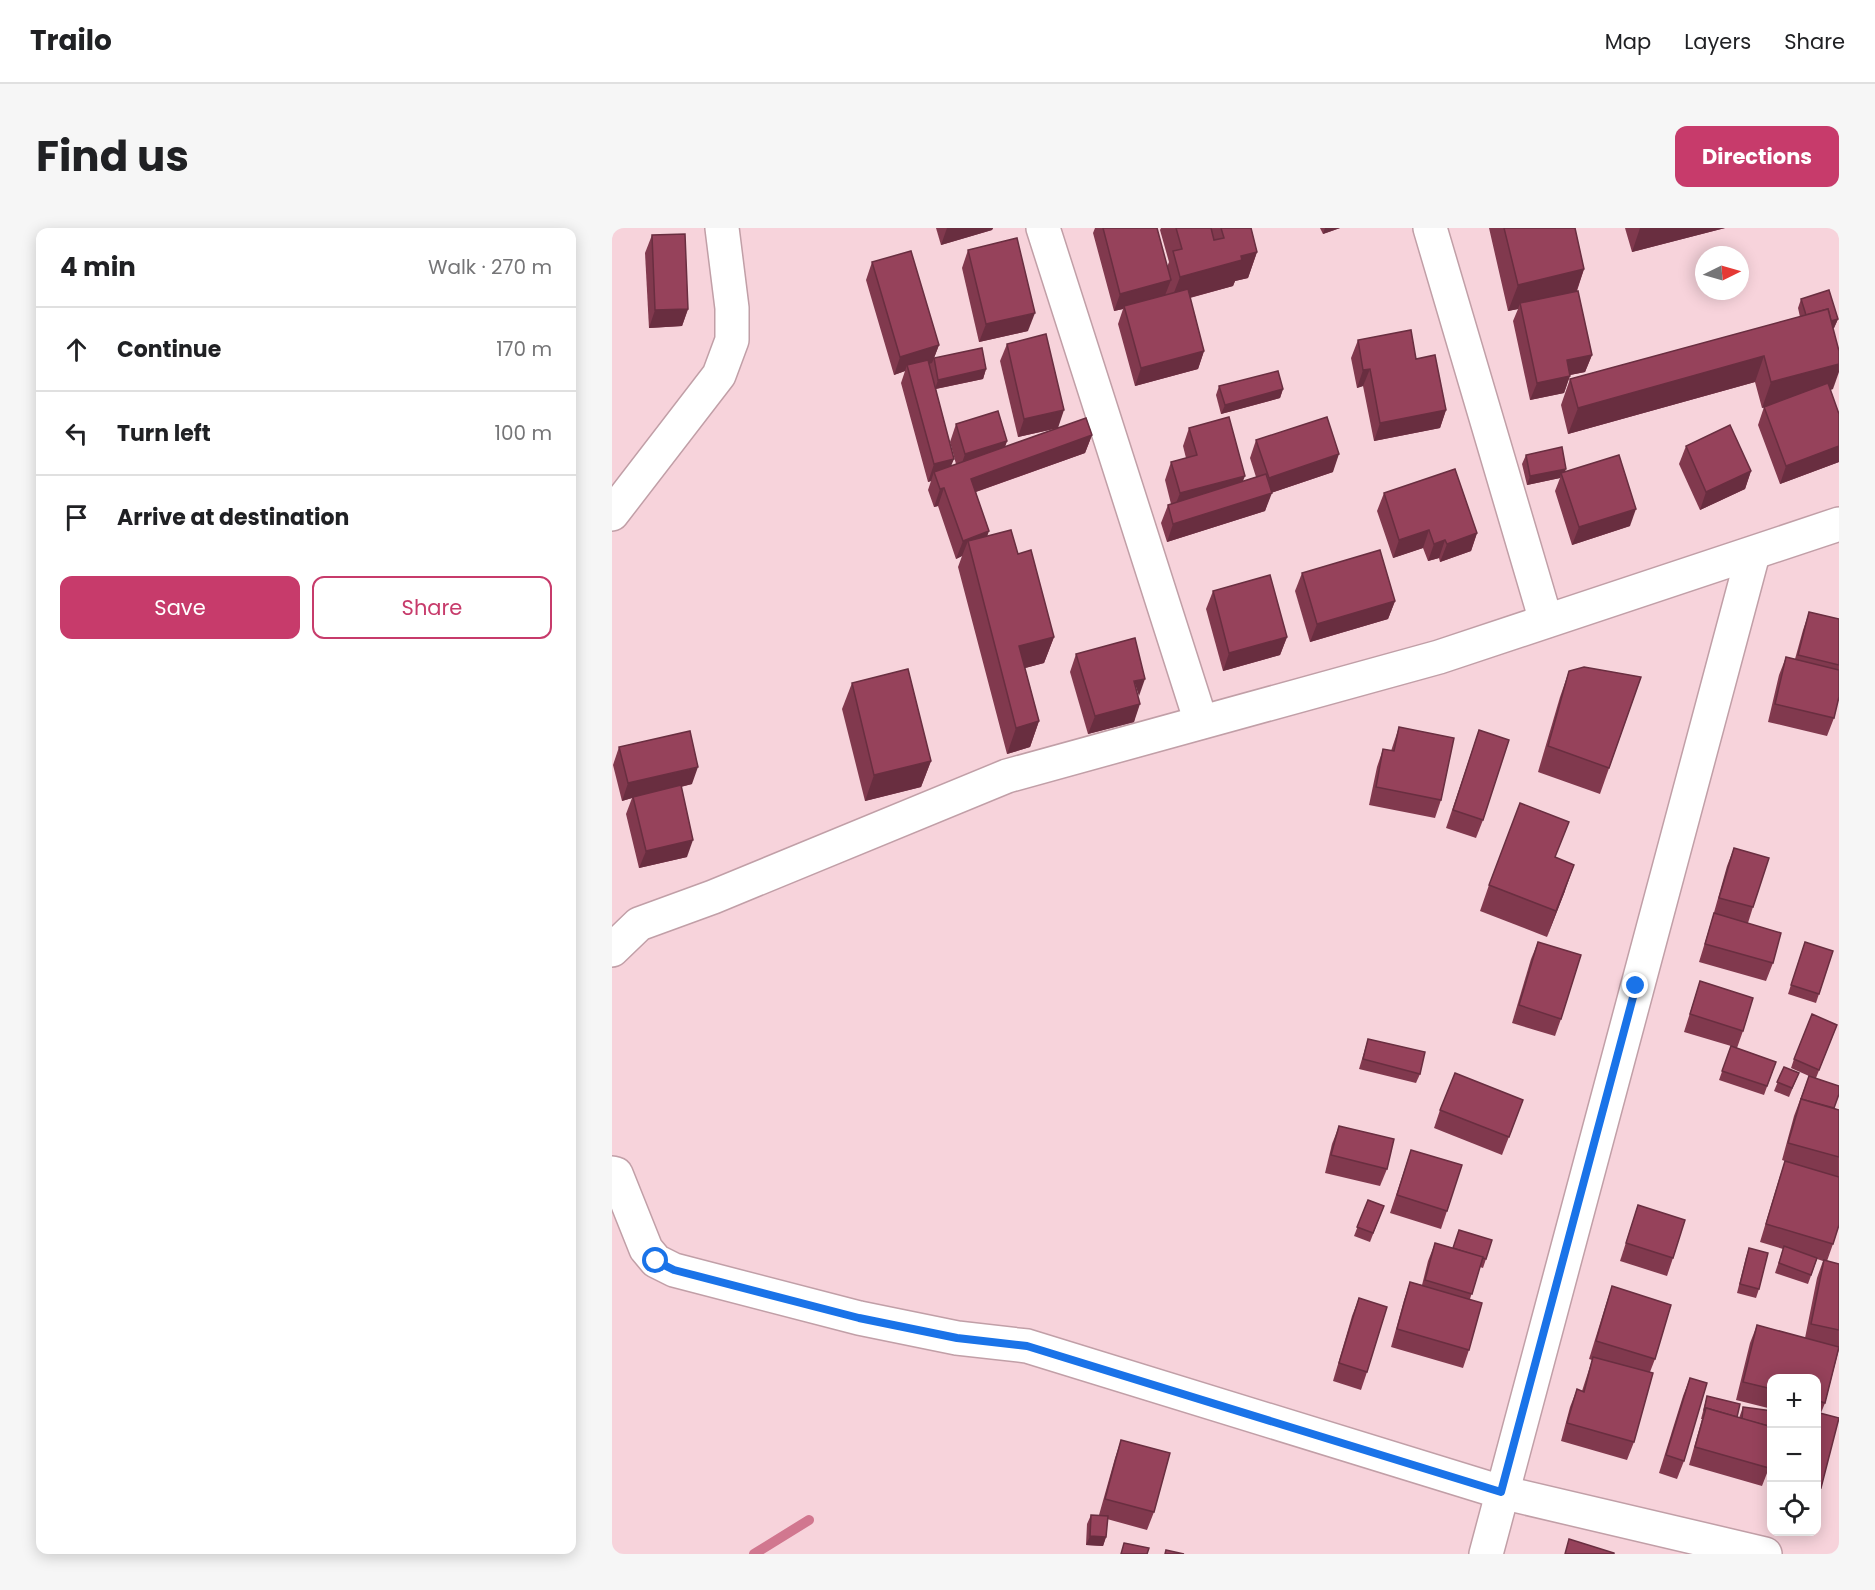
<!DOCTYPE html>
<html lang="en">
<head>
<meta charset="utf-8">
<style>
  :root { --surface:#fff; --page:#f6f6f6; --text:#202124; --muted:#757577; --line:#e0e0e0; --accent:#c73b6b }
  body { margin:0; font-family:Poppins,sans-serif; background:var(--page); color:var(--text) }
  .controls { position:absolute; right:18px; bottom:18px; display:grid; overflow:hidden; border-radius:12px; box-shadow:0 3px 15px #0003 }
  .controls button { width:54px; height:54px; display:grid; place-items:center; padding:0; border:0; border-bottom:2px solid var(--line); background:var(--surface); color:var(--text); font:30px sans-serif }
  .compass { position:absolute; left:1083px; top:18px; width:54px; height:54px; border-radius:50%; background:var(--surface); box-shadow:0 3px 15px #0003; rotate:85deg }
  .stop { position:absolute; width:18px; height:18px; margin:-14px; border:4px solid #1a73e8; border-radius:50%; background:#fff }
  .stop.end { background:#1a73e8; border-color:#fff; box-shadow:0 2px 6px #0008 }
  .list { margin:0; padding:0; list-style:none }
  h2 { display:flex; justify-content:space-between; align-items:center; height:78px; margin:0; padding:0 24px; font-size:26px }
  h2 small { font-size:20px; font-weight:400; color:var(--muted) }
  .list li { display:grid; grid-template-columns:39px 1fr auto; gap:18px; align-items:center; box-sizing:border-box; height:84px; padding:0 24px; border-top:2px solid var(--line) }
  .list b { display:block; font-size:22px; white-space:nowrap }
  .list em { font-size:20px; font-style:normal; color:var(--muted) }
  .actions { display:flex; gap:12px; padding:18px 24px }
  .actions a { flex:1; padding:14px 0; border:2px solid var(--accent); border-radius:12px; text-align:center; font-size:21px; color:var(--accent) }
  .actions .main { background:var(--accent); color:#fff }
  .icon { flex:none; width:33px; height:33px; fill:none; stroke:currentColor; stroke-width:2; stroke-linecap:round; stroke-linejoin:round }
  .map { position:relative; flex:none; width:1227px; height:1326px; overflow:hidden; border-radius:12px }
  header { display:flex; align-items:center; gap:36px; box-sizing:border-box; height:84px; padding:0 30px; background:var(--surface); border-bottom:2px solid var(--line) }
  header strong { font-size:28px }
  nav { display:flex; gap:33px; margin-inline-start:auto; font-size:21px }
  .intro { display:flex; align-items:center; justify-content:space-between; box-sizing:border-box; height:144px; padding:0 36px }
  h1 { margin:0; font-size:42px }
  .button { padding:15px 27px; border-radius:12px; background:var(--accent); color:#fff; font-size:21px; font-weight:700 }
  main { display:flex; gap:36px; padding:0 36px }
  aside { flex:1; background:var(--surface); border-radius:12px; box-shadow:0 3px 15px #0003 }
  .map>svg:first-child { display:block }
  .lines { fill:none; stroke-linecap:round; stroke-linejoin:round }
  .stream { stroke:#d1778f; stroke-width:10 }
  .minor-casing { stroke:#c19fa7; stroke-width:36 }
  .minor { stroke:#fff; stroke-width:33 }
  .wall { fill:#81394e }
  .shaded-wall { fill:#692e40 }
  .building { fill:#96425b; stroke:#692e40; stroke-width:1.5 }
  .route { stroke:#1a73e8; stroke-width:8 }
</style>
</head>
<body>
<header>
<strong>Trailo</strong>
<nav><a>Map</a><a>Layers</a><a>Share</a></nav>
</header>
<div class="intro"><h1>Find us</h1><a class="button">Directions</a></div>
<main>
<aside>
<h2>4 min<small>Walk · 270 m</small></h2>
<ul class="list">
<li><svg class="icon" aria-label="ahead" viewBox="0 0 24 24"><path d="M12 20V5M6 11l6-6 6 6"/></svg><div><b>Continue</b></div><em>170 m</em></li>
<li><svg class="icon" aria-label="left" viewBox="0 0 24 24"><path d="M17 20v-9H6M10 6l-5 5 5 5"/></svg><div><b>Turn left</b></div><em>100 m</em></li>
<li><svg class="icon" aria-label="arrive" viewBox="0 0 24 24"><path d="M6 21V4h12l-3 4 3 4H6"/></svg><div><b>Arrive at destination</b></div></li>
</ul>
<div class="actions"><a class="main">Save</a><a>Share</a></div>
</aside>
<div class="map">
<svg width="1227" height="1326" viewBox="0 0 1227 1326">
  <rect width="100%" height="100%" fill="#f7d3db"/>
  <g class="lines">
    <!-- stream -->
    <path class="stream" d="M 142,1326 L 197,1292"/>
    <defs>
      <g id="minor">
        <path d="M 431,0 L 589,494"/>
        <path d="M 818,0 L 934,393"/>
        <path d="M 0,286 L 107,147 L 120,112 L 120,80 L 110,0"/>
        <path d="M 0,722 L 27,696 L 101,669 L 395,548 L 827,429 L 1227,296"/>
        <path d="M 0,945 L 4,946 L 34,1021 L 44,1033 L 62,1042 L 247,1090 L 345,1110 L 415,1118 L 889,1264 L 1153,1326"/>
        <path d="M 874,1326 L 1141,326"/>
      </g>
    </defs>
    <!-- minor casing -->
    <use href="#minor" class="minor-casing"/>
    <!-- minor -->
    <use href="#minor" class="minor"/>
  </g>
  <!-- wall -->
  <g class="wall">
    <path d="M 324,0 L 381,0 L 380,2 L 329,17 Z"/>
    <path d="M 483,0 L 545,0 L 555,39 L 557,34 L 548,2 L 549,0 L 639,0 L 645,24 L 636,50 L 623,53 L 621,58 L 578,70 L 592,123 L 586,141 L 523,158 L 506,96 L 511,81 L 502,83 L 481,5 Z"/>
    <path d="M 708,0 L 728,0 L 711,6 Z"/>
    <path d="M 877,0 L 963,0 L 972,41 L 965,63 L 980,127 L 973,144 L 958,147 L 952,165 L 918,172 L 901,93 L 906,81 L 896,83 Z"/>
    <path d="M 1013,0 L 1113,0 L 1020,24 Z"/>
    <path d="M 40,7 L 76,81 L 70,98 L 37,100 L 33,25 Z"/>
    <path d="M 356,22 L 416,103 L 367,114 L 350,40 Z"/>
    <path d="M 260,34 L 327,117 L 322,130 L 374,141 L 371,151 L 324,161 L 339,238 L 344,236 L 338,214 L 344,196 L 395,213 L 393,219 L 480,207 L 473,225 L 364,264 L 375,308 L 406,326 L 442,409 L 432,435 L 413,440 L 427,493 L 418,519 L 395,526 L 346,339 L 350,328 L 344,331 L 326,278 L 322,279 L 316,262 L 319,253 L 316,254 L 289,155 L 293,143 L 282,147 L 254,52 Z"/>
    <path d="M 1189,71 L 1226,91 L 1222,100 L 1221,100 L 1221,161 L 1218,162 L 1227,186 L 1227,234 L 1168,256 L 1146,197 L 1152,179 L 1150,180 L 1143,154 L 956,206 L 949,177 L 958,151 L 1188,89 L 1186,80 Z"/>
    <path d="M 746,112 L 804,131 L 834,182 L 828,200 L 762,213 L 751,158 L 745,160 L 739,130 Z"/>
    <path d="M 395,116 L 446,200 L 406,209 L 388,133 Z"/>
    <path d="M 607,158 L 671,161 L 668,170 L 609,186 L 604,167 Z"/>
    <path d="M 577,200 L 631,253 L 644,249 L 638,230 L 644,212 L 721,244 L 659,265 L 653,283 L 555,314 L 549,295 L 556,277 L 559,276 L 553,252 L 559,234 L 574,230 L 571,218 Z"/>
    <path d="M 1074,218 L 1139,243 L 1133,261 L 1088,282 L 1067,236 Z"/>
    <path d="M 914,227 L 953,244 L 1018,298 L 960,317 L 943,263 L 948,250 L 915,257 L 910,236 Z"/>
    <path d="M 772,265 L 865,305 L 859,323 L 828,334 L 827,330 L 816,333 L 811,320 L 781,330 L 765,283 Z"/>
    <path d="M 690,345 L 783,373 L 776,391 L 698,414 L 683,363 Z"/>
    <path d="M 601,363 L 675,409 L 668,427 L 611,443 L 594,381 Z"/>
    <path d="M 1197,384 L 1227,391 L 1227,469 L 1222,490 L 1215,508 L 1156,494 L 1167,447 L 1174,429 L 1183,431 L 1191,402 Z"/>
    <path d="M 464,426 L 526,469 L 522,494 L 476,506 L 458,444 Z"/>
    <path d="M 957,443 L 1029,449 L 988,566 L 926,544 L 948,469 Z"/>
    <path d="M 240,455 L 319,533 L 309,559 L 253,573 L 230,481 Z"/>
    <path d="M 787,499 L 829,572 L 823,590 L 757,577 L 765,539 L 771,521 L 779,523 Z"/>
    <path d="M 867,502 L 871,592 L 864,610 L 834,600 Z"/>
    <path d="M 7,519 L 80,556 L 69,559 L 75,629 L 27,640 L 14,586 L 20,570 L 10,573 L 1,537 Z"/>
    <path d="M 1122,620 L 1141,679 L 1136,695 L 1161,735 L 1154,753 L 1087,734 L 1101,688 L 1115,638 Z"/>
    <path d="M 944,630 L 953,663 L 935,709 L 868,683 L 877,657 Z"/>
    <path d="M 926,714 L 949,791 L 943,808 L 900,795 L 919,731 Z"/>
    <path d="M 1190,723 L 1221,723 L 1204,775 L 1176,766 Z"/>
    <path d="M 1088,753 L 1131,803 L 1125,820 L 1164,834 L 1152,867 L 1107,852 L 1119,818 L 1072,804 Z"/>
    <path d="M 1225,797 L 1204,850 L 1222,880 L 1227,882 L 1227,949 L 1221,1016 L 1215,1033 L 1227,1036 L 1227,1121 L 1213,1175 L 1209,1185 L 1209,1260 L 1204,1273 L 1204,1150 L 1160,1150 L 1160,1181 L 1124,1172 L 1138,1115 L 1145,1097 L 1193,1110 L 1205,1050 L 1211,1033 L 1205,1031 L 1196,1056 L 1163,1045 L 1171,1021 L 1148,1014 L 1167,951 L 1173,933 L 1170,932 L 1182,888 L 1197,848 L 1179,840 L 1182,831 Z"/>
    <path d="M 756,811 L 808,846 L 804,855 L 747,841 Z"/>
    <path d="M 1172,839 L 1187,845 L 1177,869 L 1162,863 Z"/>
    <path d="M 911,872 L 890,927 L 822,900 L 828,882 Z"/>
    <path d="M 727,898 L 775,941 L 768,958 L 713,945 L 720,916 Z"/>
    <path d="M 799,922 L 835,983 L 829,1001 L 778,985 Z"/>
    <path d="M 756,972 L 772,978 L 758,1014 L 742,1008 Z"/>
    <path d="M 1026,977 L 1061,1030 L 1055,1048 L 1008,1033 Z"/>
    <path d="M 847,1002 L 874,1031 L 871,1040 L 868,1039 L 858,1071 L 857,1122 L 851,1140 L 779,1119 L 792,1072 L 798,1054 L 810,1057 L 816,1033 L 823,1015 L 841,1020 Z"/>
    <path d="M 1137,1020 L 1147,1061 L 1144,1070 L 1125,1065 L 1134,1029 Z"/>
    <path d="M 1000,1058 L 1043,1131 L 1038,1144 L 1022,1214 L 1015,1232 L 949,1213 L 958,1179 L 965,1161 L 970,1163 L 980,1132 L 977,1131 L 994,1076 Z"/>
    <path d="M 747,1070 L 755,1144 L 749,1162 L 721,1153 L 740,1088 Z"/>
    <path d="M 1078,1150 L 1072,1233 L 1065,1251 L 1047,1245 L 1071,1168 Z"/>
    <path d="M 1095,1168 L 1125,1189 L 1127,1190 L 1131,1179 L 1157,1240 L 1150,1258 L 1077,1237 L 1090,1191 L 1089,1191 Z"/>
    <path d="M 509,1212 L 542,1284 L 535,1302 L 495,1291 L 494,1309 L 491,1318 L 474,1317 L 475,1296 L 479,1287 L 487,1287 L 503,1230 Z"/>
  </g>
  <!-- shaded-wall -->
  <g class="shaded-wall">
    <path d="M 335,0 L 381,0 L 380,2 L 329,17 Z"/>
    <path d="M 713,0 L 728,0 L 711,6 Z"/>
    <path d="M 1028,0 L 1113,0 L 1020,24 Z"/>
    <path d="M 645,24 L 636,50 L 623,53 L 621,58 L 558,75 L 568,49 L 629,28 Z"/>
    <path d="M 972,41 L 963,67 L 908,75 L 906,81 L 896,83 L 906,57 Z"/>
    <path d="M 559,52 L 552,70 L 512,78 L 511,81 L 502,83 L 508,66 Z"/>
    <path d="M 76,81 L 70,98 L 37,100 L 43,82 Z"/>
    <path d="M 423,85 L 416,103 L 367,114 L 374,96 Z"/>
    <path d="M 1226,91 L 1222,100 L 1194,108 L 1197,99 Z"/>
    <path d="M 327,117 L 320,135 L 297,142 L 295,137 L 293,143 L 282,147 L 288,129 Z"/>
    <path d="M 592,123 L 586,141 L 523,158 L 529,140 Z"/>
    <path d="M 980,127 L 973,144 L 948,149 L 955,132 Z"/>
    <path d="M 1152,128 L 1143,154 L 956,206 L 966,180 Z"/>
    <path d="M 1227,136 L 1227,144 L 1221,161 L 1150,180 L 1159,154 Z"/>
    <path d="M 374,141 L 371,151 L 323,161 L 326,152 Z"/>
    <path d="M 758,141 L 751,158 L 745,160 L 751,142 Z"/>
    <path d="M 958,148 L 952,165 L 918,172 L 925,155 Z"/>
    <path d="M 671,161 L 668,170 L 609,186 L 613,177 Z"/>
    <path d="M 452,182 L 446,200 L 406,209 L 412,191 Z"/>
    <path d="M 834,182 L 828,200 L 762,213 L 768,195 Z"/>
    <path d="M 480,207 L 473,225 L 352,268 L 359,251 Z"/>
    <path d="M 395,213 L 388,231 L 347,244 L 353,226 Z"/>
    <path d="M 1227,218 L 1227,234 L 1168,256 L 1174,238 Z"/>
    <path d="M 727,226 L 721,244 L 650,268 L 657,250 Z"/>
    <path d="M 342,231 L 335,248 L 322,244 L 319,253 L 316,254 L 322,236 Z"/>
    <path d="M 954,241 L 951,250 L 949,245 L 948,250 L 915,257 L 918,248 Z"/>
    <path d="M 1139,243 L 1133,261 L 1088,282 L 1094,264 Z"/>
    <path d="M 633,248 L 626,266 L 561,283 L 568,265 Z"/>
    <path d="M 332,260 L 326,278 L 322,279 L 328,261 Z"/>
    <path d="M 660,265 L 653,283 L 555,314 L 561,296 Z"/>
    <path d="M 1024,281 L 1018,298 L 960,317 L 967,299 Z"/>
    <path d="M 817,302 L 811,320 L 781,330 L 787,312 Z"/>
    <path d="M 377,303 L 371,321 L 356,313 L 350,328 L 344,331 L 351,313 Z"/>
    <path d="M 865,305 L 859,323 L 828,334 L 835,316 Z"/>
    <path d="M 833,312 L 827,330 L 816,333 L 822,316 Z"/>
    <path d="M 783,373 L 776,391 L 698,414 L 705,396 Z"/>
    <path d="M 442,409 L 432,435 L 398,444 L 407,418 Z"/>
    <path d="M 675,409 L 668,427 L 611,443 L 617,425 Z"/>
    <path d="M 533,451 L 527,468 L 522,453 Z"/>
    <path d="M 528,476 L 522,494 L 476,506 L 483,488 Z"/>
    <path d="M 427,493 L 418,519 L 395,526 L 404,500 Z"/>
    <path d="M 319,533 L 309,559 L 253,573 L 262,547 Z"/>
    <path d="M 86,539 L 80,556 L 21,570 L 21,569 L 20,570 L 10,573 L 16,555 Z"/>
    <path d="M 81,612 L 75,629 L 27,640 L 34,623 Z"/>
    <path d="M 962,637 L 953,663 L 935,709 L 944,683 Z"/>
    <path d="M 478,1308 L 494,1309 L 491,1318 L 474,1317 Z"/>
  </g>
  <!-- building -->
  <g class="building">
    <path d="M 491,0 L 545,0 L 559,52 L 508,66 Z"/>
    <path d="M 564,0 L 599,0 L 602,12 L 612,10 L 609,0 L 639,0 L 645,24 L 629,28 L 630,32 L 568,49 L 561,23 L 570,21 Z"/>
    <path d="M 892,0 L 963,0 L 972,41 L 906,57 Z"/>
    <path d="M 73,6 L 76,81 L 43,82 L 40,7 Z"/>
    <path d="M 405,10 L 423,85 L 374,96 L 356,22 Z"/>
    <path d="M 299,23 L 327,117 L 288,129 L 260,34 Z"/>
    <path d="M 576,61 L 592,123 L 529,140 L 512,78 Z"/>
    <path d="M 1217,62 L 1226,91 L 1219,93 L 1216,81 L 1194,87 L 1189,71 Z"/>
    <path d="M 966,63 L 980,127 L 955,132 L 958,148 L 925,155 L 908,75 Z"/>
    <path d="M 1216,81 L 1227,123 L 1227,136 L 1159,154 L 1152,128 L 966,180 L 958,151 Z"/>
    <path d="M 799,102 L 804,131 L 823,127 L 834,182 L 768,195 L 758,141 L 751,142 L 746,112 Z"/>
    <path d="M 434,106 L 452,182 L 412,191 L 395,116 Z"/>
    <path d="M 370,120 L 374,141 L 326,152 L 322,130 Z"/>
    <path d="M 316,132 L 342,231 L 322,236 L 295,137 Z"/>
    <path d="M 666,143 L 671,161 L 613,177 L 607,158 Z"/>
    <path d="M 1216,155 L 1227,186 L 1227,218 L 1174,238 L 1152,179 Z"/>
    <path d="M 386,183 L 395,213 L 353,226 L 344,196 Z"/>
    <path d="M 617,189 L 633,248 L 568,265 L 559,234 L 585,227 L 577,200 Z"/>
    <path d="M 715,189 L 727,226 L 657,250 L 644,212 Z"/>
    <path d="M 474,190 L 480,207 L 359,251 L 377,303 L 351,313 L 332,260 L 328,261 L 322,244 Z"/>
    <path d="M 1118,197 L 1139,243 L 1094,264 L 1074,218 Z"/>
    <path d="M 950,219 L 954,241 L 918,248 L 914,227 Z"/>
    <path d="M 1007,227 L 1024,281 L 967,299 L 949,245 Z"/>
    <path d="M 843,241 L 865,305 L 835,316 L 833,312 L 822,316 L 817,302 L 787,312 L 772,265 Z"/>
    <path d="M 654,246 L 660,265 L 561,296 L 556,277 Z"/>
    <path d="M 399,302 L 406,326 L 419,322 L 442,409 L 407,418 L 427,493 L 404,500 L 356,313 Z"/>
    <path d="M 768,322 L 783,373 L 705,396 L 690,345 Z"/>
    <path d="M 658,347 L 675,409 L 617,425 L 601,363 Z"/>
    <path d="M 1197,384 L 1227,391 L 1227,437 L 1186,427 Z"/>
    <path d="M 523,410 L 533,451 L 522,453 L 528,476 L 483,488 L 464,426 Z"/>
    <path d="M 1174,429 L 1227,442 L 1227,469 L 1222,490 L 1163,476 Z"/>
    <path d="M 972,439 L 1029,449 L 997,540 L 936,518 L 957,443 Z"/>
    <path d="M 296,441 L 319,533 L 262,547 L 240,455 Z"/>
    <path d="M 787,499 L 842,510 L 829,572 L 764,559 L 771,521 L 782,523 Z"/>
    <path d="M 867,502 L 897,512 L 871,592 L 841,582 Z"/>
    <path d="M 78,503 L 86,539 L 16,555 L 7,519 Z"/>
    <path d="M 69,557 L 81,612 L 34,623 L 21,569 Z"/>
    <path d="M 908,575 L 957,594 L 943,629 L 962,637 L 944,683 L 877,657 Z"/>
    <path d="M 1122,620 L 1157,630 L 1141,679 L 1107,670 Z"/>
    <path d="M 1102,685 L 1169,705 L 1161,735 L 1093,716 Z"/>
    <path d="M 926,714 L 969,727 L 949,791 L 907,777 Z"/>
    <path d="M 1193,714 L 1221,723 L 1207,766 L 1179,757 Z"/>
    <path d="M 1088,753 L 1141,770 L 1131,803 L 1078,786 Z"/>
    <path d="M 1200,786 L 1225,797 L 1207,842 L 1182,831 Z"/>
    <path d="M 756,811 L 813,824 L 808,846 L 751,831 Z"/>
    <path d="M 1119,818 L 1164,834 L 1155,858 L 1110,843 Z"/>
    <path d="M 1172,839 L 1187,845 L 1180,860 L 1165,854 Z"/>
    <path d="M 843,845 L 911,872 L 897,909 L 828,882 Z"/>
    <path d="M 1197,848 L 1227,858 L 1227,866 L 1222,880 L 1189,871 Z"/>
    <path d="M 1189,871 L 1227,882 L 1227,929 L 1176,915 Z"/>
    <path d="M 727,898 L 782,911 L 775,941 L 719,927 Z"/>
    <path d="M 799,922 L 850,937 L 835,983 L 785,967 Z"/>
    <path d="M 1173,933 L 1227,949 L 1227,997 L 1221,1016 L 1154,996 Z"/>
    <path d="M 756,972 L 772,978 L 761,1005 L 745,999 Z"/>
    <path d="M 1026,977 L 1073,992 L 1061,1030 L 1014,1015 Z"/>
    <path d="M 847,1002 L 880,1012 L 874,1031 L 841,1020 Z"/>
    <path d="M 823,1015 L 871,1029 L 860,1066 L 813,1052 Z"/>
    <path d="M 1172,1018 L 1205,1030 L 1199,1047 L 1167,1035 Z"/>
    <path d="M 1137,1020 L 1156,1025 L 1147,1061 L 1128,1056 Z"/>
    <path d="M 1212,1032 L 1227,1036 L 1227,1102 L 1199,1096 Z"/>
    <path d="M 798,1054 L 870,1075 L 857,1122 L 785,1101 Z"/>
    <path d="M 1000,1058 L 1059,1077 L 1043,1131 L 984,1113 Z"/>
    <path d="M 747,1070 L 775,1079 L 755,1144 L 727,1135 Z"/>
    <path d="M 1145,1097 L 1227,1119 L 1213,1175 L 1204,1172 L 1204,1150 L 1160,1150 L 1160,1161 L 1131,1154 Z"/>
    <path d="M 981,1129 L 1041,1145 L 1022,1214 L 955,1195 L 965,1161 L 972,1164 Z"/>
    <path d="M 1078,1150 L 1095,1155 L 1072,1233 L 1054,1227 Z"/>
    <path d="M 1095,1168 L 1128,1176 L 1125,1189 L 1094,1180 L 1093,1182 L 1092,1182 Z"/>
    <path d="M 1131,1179 L 1160,1183 L 1160,1199 L 1130,1191 Z"/>
    <path d="M 1094,1180 L 1160,1199 L 1160,1231 L 1157,1240 L 1083,1219 Z"/>
    <path d="M 1204,1184 L 1227,1190 L 1209,1260 L 1204,1258 Z"/>
    <path d="M 509,1212 L 558,1225 L 542,1284 L 493,1271 Z"/>
    <path d="M 479,1287 L 496,1288 L 494,1309 L 478,1308 Z"/>
    <path d="M 957,1311 L 1002,1325 L 1002,1326 L 953,1326 Z"/>
    <path d="M 512,1315 L 537,1320 L 535,1326 L 509,1326 Z"/>
    <path d="M 554,1322 L 572,1326 L 553,1326 Z"/>
  </g>
  <g class="lines">
    <!-- route -->
    <path class="route" d="M 44,1033 L 62,1042 L 247,1090 L 345,1110 L 415,1118 L 889,1264 L 1024,758"/>
  </g>
</svg>
<div class="controls">
<button>+</button>
<button>−</button>
<button><svg class="icon" aria-label="locate" viewBox="0 0 24 24"><circle cx="12" cy="12" r="6"/><path d="M12 2v4M12 18v4M2 12h4M18 12h4"/></svg></button>
</div>
<svg class="compass" viewBox="-18 -18 36 36"><path d="M0-13l5 13h-10z" fill="#e53935"/><path d="M0 13l5-13h-10z" fill="#757577"/></svg>
<div class="stop" style="left:44px;top:1033px"></div>
<div class="stop end" style="left:1024px;top:758px"></div>
</div>
</main>
</body>
</html>
